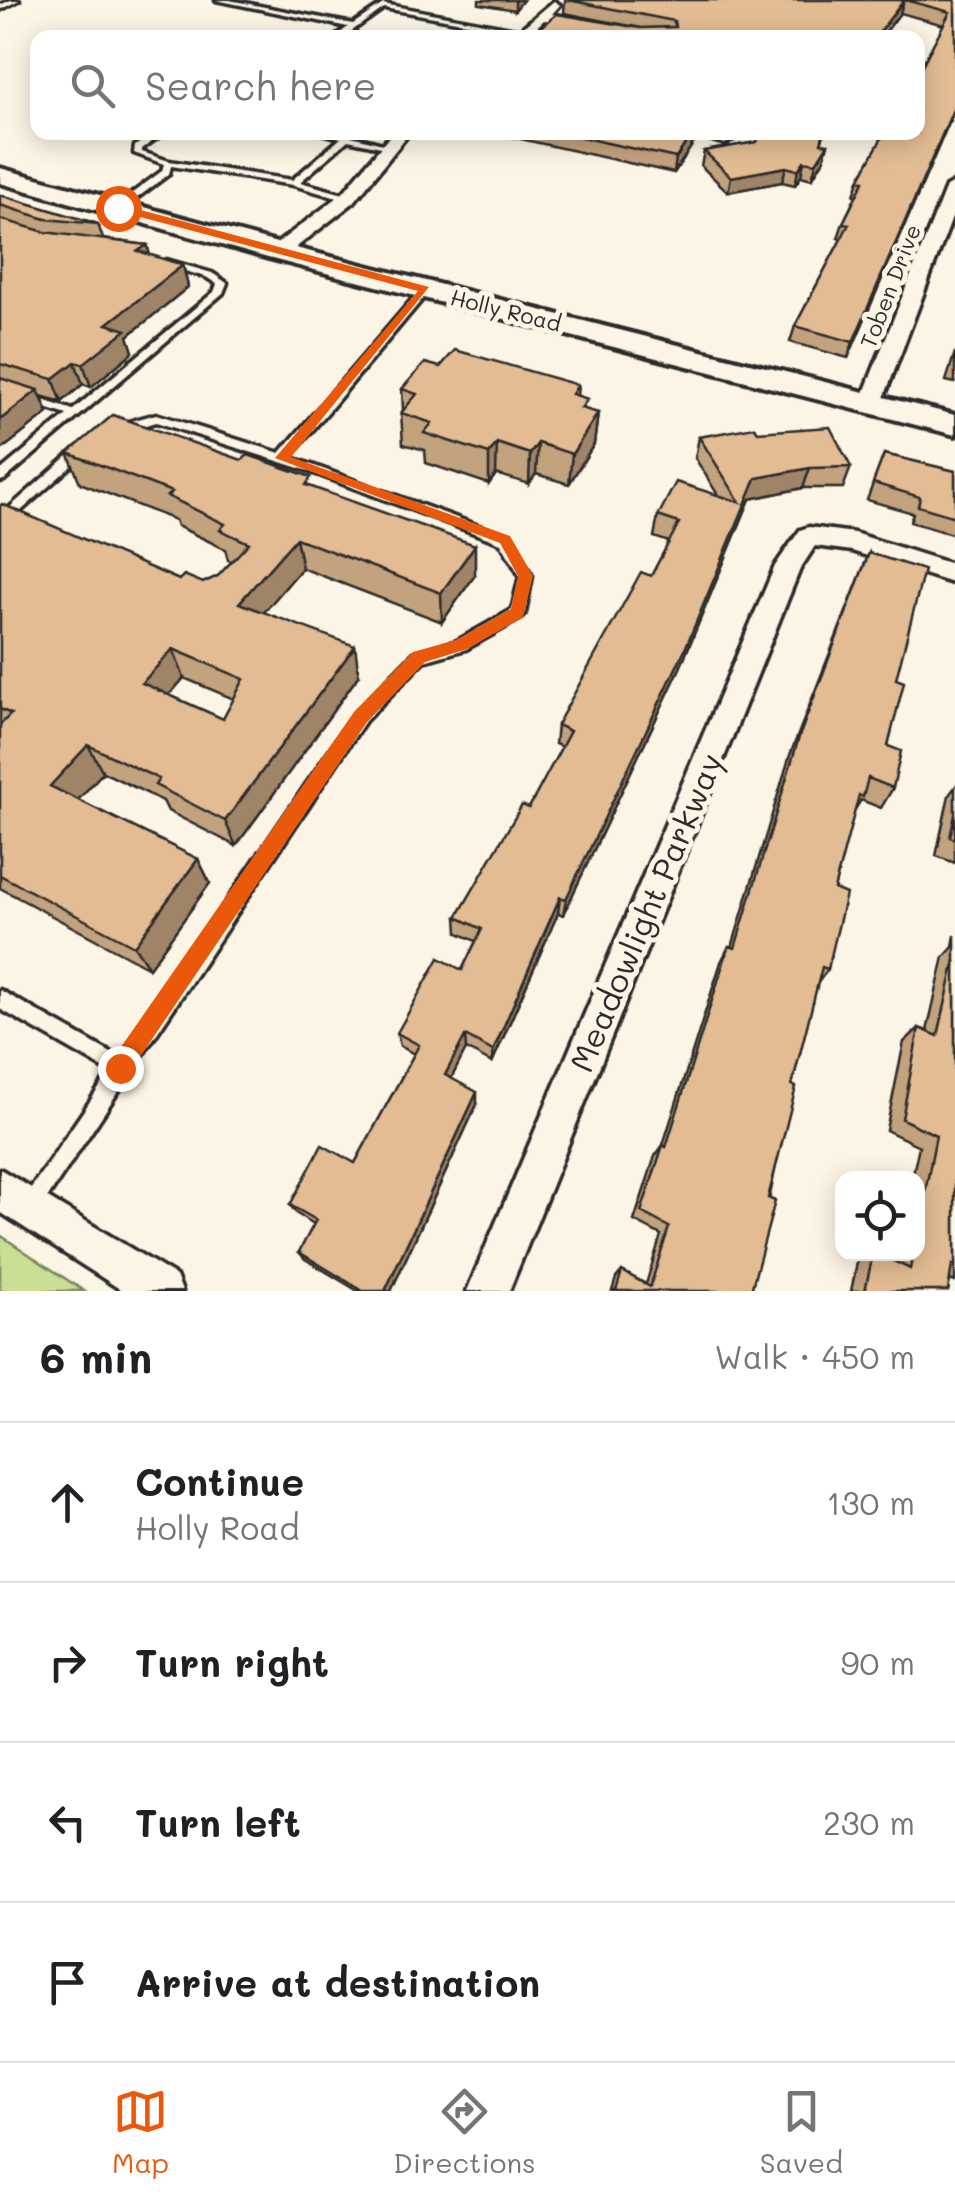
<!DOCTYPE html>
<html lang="en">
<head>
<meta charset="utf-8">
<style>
  :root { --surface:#fff; --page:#f6f6f6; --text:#202124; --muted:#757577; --line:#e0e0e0; --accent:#ea580c }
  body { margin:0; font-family:Mali,sans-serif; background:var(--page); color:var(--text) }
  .controls { position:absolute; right:30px; bottom:30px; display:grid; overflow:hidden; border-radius:20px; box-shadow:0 5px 25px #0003 }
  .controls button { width:90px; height:90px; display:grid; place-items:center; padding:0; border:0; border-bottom:2px solid var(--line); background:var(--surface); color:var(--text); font:50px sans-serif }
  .stop { position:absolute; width:30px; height:30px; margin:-22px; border:8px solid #ea580c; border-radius:50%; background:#fff }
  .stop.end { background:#ea580c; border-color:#fff; box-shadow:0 2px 10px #0008 }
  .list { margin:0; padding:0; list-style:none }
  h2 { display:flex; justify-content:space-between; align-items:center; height:130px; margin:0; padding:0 40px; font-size:42px }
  h2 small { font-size:32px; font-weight:400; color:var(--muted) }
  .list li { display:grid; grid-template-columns:65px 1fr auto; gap:30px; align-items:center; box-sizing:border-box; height:160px; padding:0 40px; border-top:2px solid var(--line) }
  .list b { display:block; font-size:38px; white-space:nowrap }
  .list p { margin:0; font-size:32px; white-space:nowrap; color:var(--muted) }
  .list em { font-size:32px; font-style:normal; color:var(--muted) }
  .icon { flex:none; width:55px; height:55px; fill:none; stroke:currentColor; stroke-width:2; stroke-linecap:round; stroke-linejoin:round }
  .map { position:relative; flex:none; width:955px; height:1291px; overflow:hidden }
  .search { position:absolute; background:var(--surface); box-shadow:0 5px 25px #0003; left:30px; right:30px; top:30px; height:110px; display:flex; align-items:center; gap:25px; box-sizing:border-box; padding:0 35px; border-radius:20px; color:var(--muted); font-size:38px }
  .sheet { height:770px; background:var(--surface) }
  nav { display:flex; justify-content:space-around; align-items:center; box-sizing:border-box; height:140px; border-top:2px solid var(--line); background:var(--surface); font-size:28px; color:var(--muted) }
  nav a { display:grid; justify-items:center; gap:5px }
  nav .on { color:var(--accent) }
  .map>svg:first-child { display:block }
  .green { fill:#cadf94; stroke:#7a8560; stroke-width:2.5 }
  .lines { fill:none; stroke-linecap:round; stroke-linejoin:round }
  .lane-casing { stroke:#2b2b2b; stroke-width:7 }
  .street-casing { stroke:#2b2b2b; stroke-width:7 }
  .secondary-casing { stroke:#2b2b2b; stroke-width:8 }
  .lane { fill:#fcf5e5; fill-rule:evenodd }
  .street { fill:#fcf5e5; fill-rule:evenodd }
  .secondary { fill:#fcf5e5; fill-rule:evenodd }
  .wall { fill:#c3a27e; stroke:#2b2b2b; stroke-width:2.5; fill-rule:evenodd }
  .shaded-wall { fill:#9f8467; stroke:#2b2b2b; stroke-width:2.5 }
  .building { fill:#e3bc93; stroke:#2b2b2b; stroke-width:2.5; fill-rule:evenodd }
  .route { fill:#ea580c }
  .labels { text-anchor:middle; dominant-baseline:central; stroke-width:10; stroke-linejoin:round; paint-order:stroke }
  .far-street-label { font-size:22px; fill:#2b2b2b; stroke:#fcf5e5 }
  .near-street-label { font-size:32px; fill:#2b2b2b; stroke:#fcf5e5 }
</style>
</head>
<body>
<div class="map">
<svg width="955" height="1291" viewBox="0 0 955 1291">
  <rect width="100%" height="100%" fill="#fcf5e5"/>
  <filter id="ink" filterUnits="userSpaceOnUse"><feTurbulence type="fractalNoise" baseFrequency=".01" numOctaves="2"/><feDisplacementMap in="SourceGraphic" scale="20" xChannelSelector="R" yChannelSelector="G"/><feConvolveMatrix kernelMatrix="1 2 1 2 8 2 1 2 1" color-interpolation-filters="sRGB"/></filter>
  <g filter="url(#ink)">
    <!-- green -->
    <path class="green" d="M 0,1235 L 84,1291 L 0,1291 Z"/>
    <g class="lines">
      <defs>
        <g id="lane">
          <path d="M 11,0 L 19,0 L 0,10 L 0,5 Z"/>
          <path d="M 216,0 L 229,0 L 353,24 L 383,4 L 526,31 L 523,33 L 384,8 L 342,38 L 334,38 L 348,27 Z"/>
          <path d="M 155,132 L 165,132 L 142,149 L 142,152 L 169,161 L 292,180 L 341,138 L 319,132 L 336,132 L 394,147 L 390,149 L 348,140 L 300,182 L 351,196 L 352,198 L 348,201 L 293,185 L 171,166 L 169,174 L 121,210 L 115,210 L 115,206 L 162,171 L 164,164 L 134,153 L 135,146 Z"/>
          <path d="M 167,260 L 212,273 L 227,283 L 223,293 L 4,480 L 0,481 L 0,471 L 67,415 L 0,393 L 0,386 L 73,410 L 214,292 L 217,284 L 206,277 L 164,265 L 162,263 Z"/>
          <path d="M 422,288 L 430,290 L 290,457 L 509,537 L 532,576 L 525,613 L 523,617 L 466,649 L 424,661 L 365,721 L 36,1215 L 29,1218 L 22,1215 L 19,1208 L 22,1201 L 110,1072 L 0,1009 L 0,990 L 120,1058 L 355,713 L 414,653 L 457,641 L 512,610 L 520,576 L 501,543 L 306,470 L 156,422 L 118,433 L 112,429 L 114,426 L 156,414 L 280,453 Z"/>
          <path d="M 82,446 L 88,450 L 86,453 L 4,526 L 0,527 L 0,516 L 78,447 Z"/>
        </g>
        <g id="street">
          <path d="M 554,1 L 560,5 L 552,14 L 596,24 L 589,28 L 544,20 L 525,38 L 510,38 Z"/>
          <path d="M 393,132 L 410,132 L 354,202 L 285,256 L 271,256 L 271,248 L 342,194 Z"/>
          <path d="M 687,132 L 718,132 L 733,139 L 725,144 Z"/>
          <path d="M 955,182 L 955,210 L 882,403 L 879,408 L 863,408 L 860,403 L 946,187 Z"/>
          <path d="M 809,527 L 854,533 L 955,565 L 955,584 L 852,551 L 815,546 L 800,569 L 509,1291 L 467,1291 L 775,566 L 800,530 Z"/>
          <path d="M 0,1169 L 176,1276 L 182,1291 L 123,1291 L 0,1212 Z"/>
        </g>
        <path id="secondary" d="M 0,168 L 288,246 L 955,415 L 955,435 L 268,258 L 0,183 Z"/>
      </defs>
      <!-- lane casing -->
      <use href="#lane" class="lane-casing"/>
      <!-- street casing -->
      <use href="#street" class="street-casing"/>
      <!-- secondary casing -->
      <use href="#secondary" class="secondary-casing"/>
      <!-- lane -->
      <use href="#lane" class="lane"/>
      <!-- street -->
      <use href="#street" class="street"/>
      <!-- secondary -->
      <use href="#secondary" class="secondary"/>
    </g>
    <!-- wall -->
    <g class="wall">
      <path d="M 479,0 L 523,0 L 515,10 L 479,4 Z"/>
      <path d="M 565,0 L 955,0 L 955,108 L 848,358 L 790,342 L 795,326 L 841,239 L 838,238 L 843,223 L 856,196 L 854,195 L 859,180 L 944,25 L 900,13 L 881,38 L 641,28 L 564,13 Z"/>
      <path d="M 489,132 L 697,132 L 696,139 L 674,173 Z"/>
      <path d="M 774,132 L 825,132 L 821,143 L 824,159 L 812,179 L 801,176 L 795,185 L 782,182 L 728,192 L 701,166 L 704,151 L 757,142 Z"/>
      <path d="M 0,195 L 98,224 L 103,239 L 147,245 L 150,255 L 183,265 L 188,287 L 128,336 L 133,352 L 91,387 L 83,384 L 62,402 L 41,396 L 48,413 L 0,451 Z"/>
      <path d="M 955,352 L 955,383 L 946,381 Z"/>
      <path d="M 578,385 L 577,396 L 586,410 L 598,413 L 594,444 L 569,484 L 536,474 L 529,484 L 496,474 L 489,484 L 426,463 L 425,450 L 403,444 L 401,413 L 403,411 L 402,389 Z"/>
      <path d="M 758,432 L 851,467 L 843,488 L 803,488 L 750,499 L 680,668 L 563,915 L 558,913 L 492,1063 L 466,1049 L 451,1078 L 477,1104 L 391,1291 L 358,1291 L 305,1259 L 299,1252 L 314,1224 L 297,1214 L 290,1205 L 355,1163 L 414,1054 L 400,1046 L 397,1033 L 462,970 L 476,941 L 458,933 L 457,917 L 529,808 L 562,747 L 555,744 L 557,725 L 651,576 L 669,542 L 654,537 L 658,516 L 718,495 L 695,458 L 699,437 Z"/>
      <path d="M 68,453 L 312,487 L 475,575 L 442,622 L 302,568 L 264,612 L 359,675 L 236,846 L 168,811 L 163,801 L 103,772 L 78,800 L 198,859 L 210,883 L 149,968 L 0,888 L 0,506 L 179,580 L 203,583 L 218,576 L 232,561 L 228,560 L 225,549 L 177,526 L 175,520 L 80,483 ZM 184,678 L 234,699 L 223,719 L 169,695 Z"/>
      <path d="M 884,454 L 955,471 L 955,535 L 910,522 L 913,513 L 867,500 Z"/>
      <path d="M 869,553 L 896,679 L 888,746 L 893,788 L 881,808 L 861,800 L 854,811 L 834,889 L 828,969 L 817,984 L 792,1085 L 751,1291 L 612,1291 L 616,1278 L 622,1271 L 646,1284 L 661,1235 L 634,1221 L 655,1156 L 663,1145 L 721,962 L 729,946 L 732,947 L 790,755 Z"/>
      <path d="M 955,787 L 955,863 L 936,856 L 949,795 Z"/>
      <path d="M 955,935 L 955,1282 L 950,1280 L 948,1291 L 851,1291 L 858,1258 L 867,1254 L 879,1254 L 896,1262 L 898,1254 L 918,1254 L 918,1178 L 912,1178 L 919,1146 L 886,1130 L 904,1042 L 919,1028 L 927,1031 L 944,957 L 953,947 Z"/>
    </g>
    <!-- shaded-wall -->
    <g class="shaded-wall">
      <path d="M 515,0 L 523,0 L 515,10 Z"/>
      <path d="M 904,0 L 900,13 L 881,38 L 875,38 Z"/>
      <path d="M 955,105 L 955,108 L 848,358 L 853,342 Z"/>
      <path d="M 693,132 L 697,132 L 696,139 L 674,173 L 676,158 Z"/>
      <path d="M 828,144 L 824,159 L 812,179 L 816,163 Z"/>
      <path d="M 804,161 L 801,176 L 795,185 L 798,170 Z"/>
      <path d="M 786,167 L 782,182 L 728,192 L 731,177 Z"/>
      <path d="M 147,245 L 153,267 L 138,251 Z"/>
      <path d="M 183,265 L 188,287 L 128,336 L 133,352 L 91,387 L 83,364 L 107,324 Z"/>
      <path d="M 75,362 L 83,384 L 62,402 L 53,379 Z"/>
      <path d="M 38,390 L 48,413 L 0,451 L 0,420 Z"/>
      <path d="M 598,413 L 594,444 L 569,484 L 572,454 Z"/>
      <path d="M 497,443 L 496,474 L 489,484 L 489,454 Z"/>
      <path d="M 538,443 L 536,474 L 529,484 L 530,454 Z"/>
      <path d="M 810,468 L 803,488 L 750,499 L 680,668 L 563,915 L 566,899 L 756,478 Z"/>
      <path d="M 296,538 L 302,568 L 247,632 L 239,603 Z"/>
      <path d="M 475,545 L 475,575 L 442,622 L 441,593 Z"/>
      <path d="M 355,646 L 359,675 L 236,846 L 225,821 Z"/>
      <path d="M 173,649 L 184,678 L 155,711 L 142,683 Z"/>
      <path d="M 88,745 L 103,772 L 67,812 L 50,786 Z"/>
      <path d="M 198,859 L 210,883 L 149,968 L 134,946 Z"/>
      <path d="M 560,897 L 558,913 L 492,1063 L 493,1051 Z"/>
      <path d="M 465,1036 L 466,1049 L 447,1087 L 445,1075 Z"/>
      <path d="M 477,1092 L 477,1104 L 391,1291 L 385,1291 Z"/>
    </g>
    <!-- building -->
    <g class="building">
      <path d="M 568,0 L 904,0 L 875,38 L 527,38 L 557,14 L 640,28 L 675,27 L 674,21 Z"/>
      <path d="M 905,0 L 955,0 L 955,105 L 853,342 L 795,326 L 849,224 L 843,223 L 864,181 L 859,180 L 885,132 L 918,132 L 918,73 L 950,12 Z"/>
      <path d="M 557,132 L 693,132 L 676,158 Z"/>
      <path d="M 759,132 L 772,132 L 789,136 L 805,133 L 804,132 L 824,132 L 821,143 L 828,144 L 816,163 L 804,161 L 798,170 L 786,167 L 731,177 L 704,151 L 757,142 Z"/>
      <path d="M 0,195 L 98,224 L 46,219 L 0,205 Z"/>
      <path d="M 0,219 L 45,232 L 147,245 L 138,251 L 183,265 L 107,324 L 126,330 L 83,364 L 75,362 L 53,379 L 0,364 Z"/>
      <path d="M 455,350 L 578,385 L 572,394 L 588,399 L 581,408 L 598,413 L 572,454 L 538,443 L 530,454 L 497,443 L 489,454 L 424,433 L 432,423 L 401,413 L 417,394 L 402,389 L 425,363 L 440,367 Z"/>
      <path d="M 0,378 L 38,390 L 0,420 Z"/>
      <path d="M 113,415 L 242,460 L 248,455 L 311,477 L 306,485 L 475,545 L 441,593 L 296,538 L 239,603 L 355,646 L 225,821 L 155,785 L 159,779 L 88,745 L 50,786 L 198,859 L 134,946 L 0,875 L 0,725 L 11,714 L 0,709 L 0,506 L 2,504 L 179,580 L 184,575 L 203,583 L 218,576 L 249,543 L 220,530 L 225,524 L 167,496 L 172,492 L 68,453 ZM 173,649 L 244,679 L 223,719 L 142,683 Z"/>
      <path d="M 754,427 L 758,432 L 830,427 L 851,467 L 810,468 L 756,478 L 685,649 L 566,899 L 560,897 L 493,1051 L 465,1036 L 445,1075 L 477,1092 L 385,1291 L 363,1291 L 299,1252 L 316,1220 L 290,1205 L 322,1145 L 355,1163 L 419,1045 L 397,1033 L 439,958 L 462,970 L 482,929 L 457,917 L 522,805 L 529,808 L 570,731 L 557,725 L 641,572 L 651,576 L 679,523 L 658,516 L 676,482 L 740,502 L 699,437 Z"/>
      <path d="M 884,454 L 955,471 L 955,517 L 918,506 L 920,497 L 873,483 Z"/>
      <path d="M 869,553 L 924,570 L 896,679 L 904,682 L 888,746 L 901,751 L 893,788 L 868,778 L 863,797 L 859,795 L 834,889 L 846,894 L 828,969 L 822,967 L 792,1085 L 796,1087 L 768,1198 L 775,1201 L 751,1291 L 616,1291 L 622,1271 L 650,1287 L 669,1227 L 641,1212 L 663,1145 L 666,1147 L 729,946 L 735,948 L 800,734 Z"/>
      <path d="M 955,815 L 955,839 L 950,837 Z"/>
      <path d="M 955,960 L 955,1266 L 952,1265 L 948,1291 L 865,1291 L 873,1254 L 879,1254 L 910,1269 L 913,1254 L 918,1254 L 918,1230 L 936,1135 L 902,1119 L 919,1028 L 938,1036 Z"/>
    </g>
  </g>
  <!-- route -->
  <path class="route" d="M 118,204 L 429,287 L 291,457 L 510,536 L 533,576 L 523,617 L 467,649 L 425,662 L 367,722 L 127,1076 L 120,1079 L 109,1068 L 112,1060 L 354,712 L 413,652 L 456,640 L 511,609 L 518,576 L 500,543 L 275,458 L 418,291 L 114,210 Z"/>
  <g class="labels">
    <!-- far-street labels -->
    <g class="far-street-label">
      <text transform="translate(890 286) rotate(-69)">Toben Drive</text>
      <text transform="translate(506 310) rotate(14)">Holly Road</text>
    </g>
    <!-- near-street labels -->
    <g class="near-street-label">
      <text transform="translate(645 912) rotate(-67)">Meadowlight Parkway</text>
    </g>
  </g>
</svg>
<div class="controls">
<button><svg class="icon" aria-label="locate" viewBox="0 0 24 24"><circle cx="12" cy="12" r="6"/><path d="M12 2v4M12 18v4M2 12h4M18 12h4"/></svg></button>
</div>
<div class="stop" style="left:118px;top:208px"></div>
<div class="stop end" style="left:120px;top:1068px"></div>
<div class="search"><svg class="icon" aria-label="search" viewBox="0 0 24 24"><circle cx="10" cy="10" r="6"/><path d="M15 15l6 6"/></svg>Search here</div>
</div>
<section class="sheet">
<h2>6 min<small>Walk · 450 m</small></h2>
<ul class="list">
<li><svg class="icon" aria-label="ahead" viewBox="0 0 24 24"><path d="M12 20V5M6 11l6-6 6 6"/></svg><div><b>Continue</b><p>Holly Road</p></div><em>130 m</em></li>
<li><svg class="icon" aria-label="right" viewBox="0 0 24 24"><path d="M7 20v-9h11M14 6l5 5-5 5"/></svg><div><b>Turn right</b></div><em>90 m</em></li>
<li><svg class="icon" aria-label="left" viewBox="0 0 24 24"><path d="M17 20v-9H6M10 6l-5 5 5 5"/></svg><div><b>Turn left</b></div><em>230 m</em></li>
<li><svg class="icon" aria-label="arrive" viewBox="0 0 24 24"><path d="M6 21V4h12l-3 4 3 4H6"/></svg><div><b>Arrive at destination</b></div></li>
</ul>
</section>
<nav>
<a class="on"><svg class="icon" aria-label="map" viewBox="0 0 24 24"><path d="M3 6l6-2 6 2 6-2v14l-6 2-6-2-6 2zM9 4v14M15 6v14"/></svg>Map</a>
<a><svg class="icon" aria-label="directions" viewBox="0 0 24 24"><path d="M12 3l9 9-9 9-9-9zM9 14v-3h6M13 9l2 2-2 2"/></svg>Directions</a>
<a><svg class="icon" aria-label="saved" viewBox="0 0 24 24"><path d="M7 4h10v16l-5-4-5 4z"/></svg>Saved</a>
</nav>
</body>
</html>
